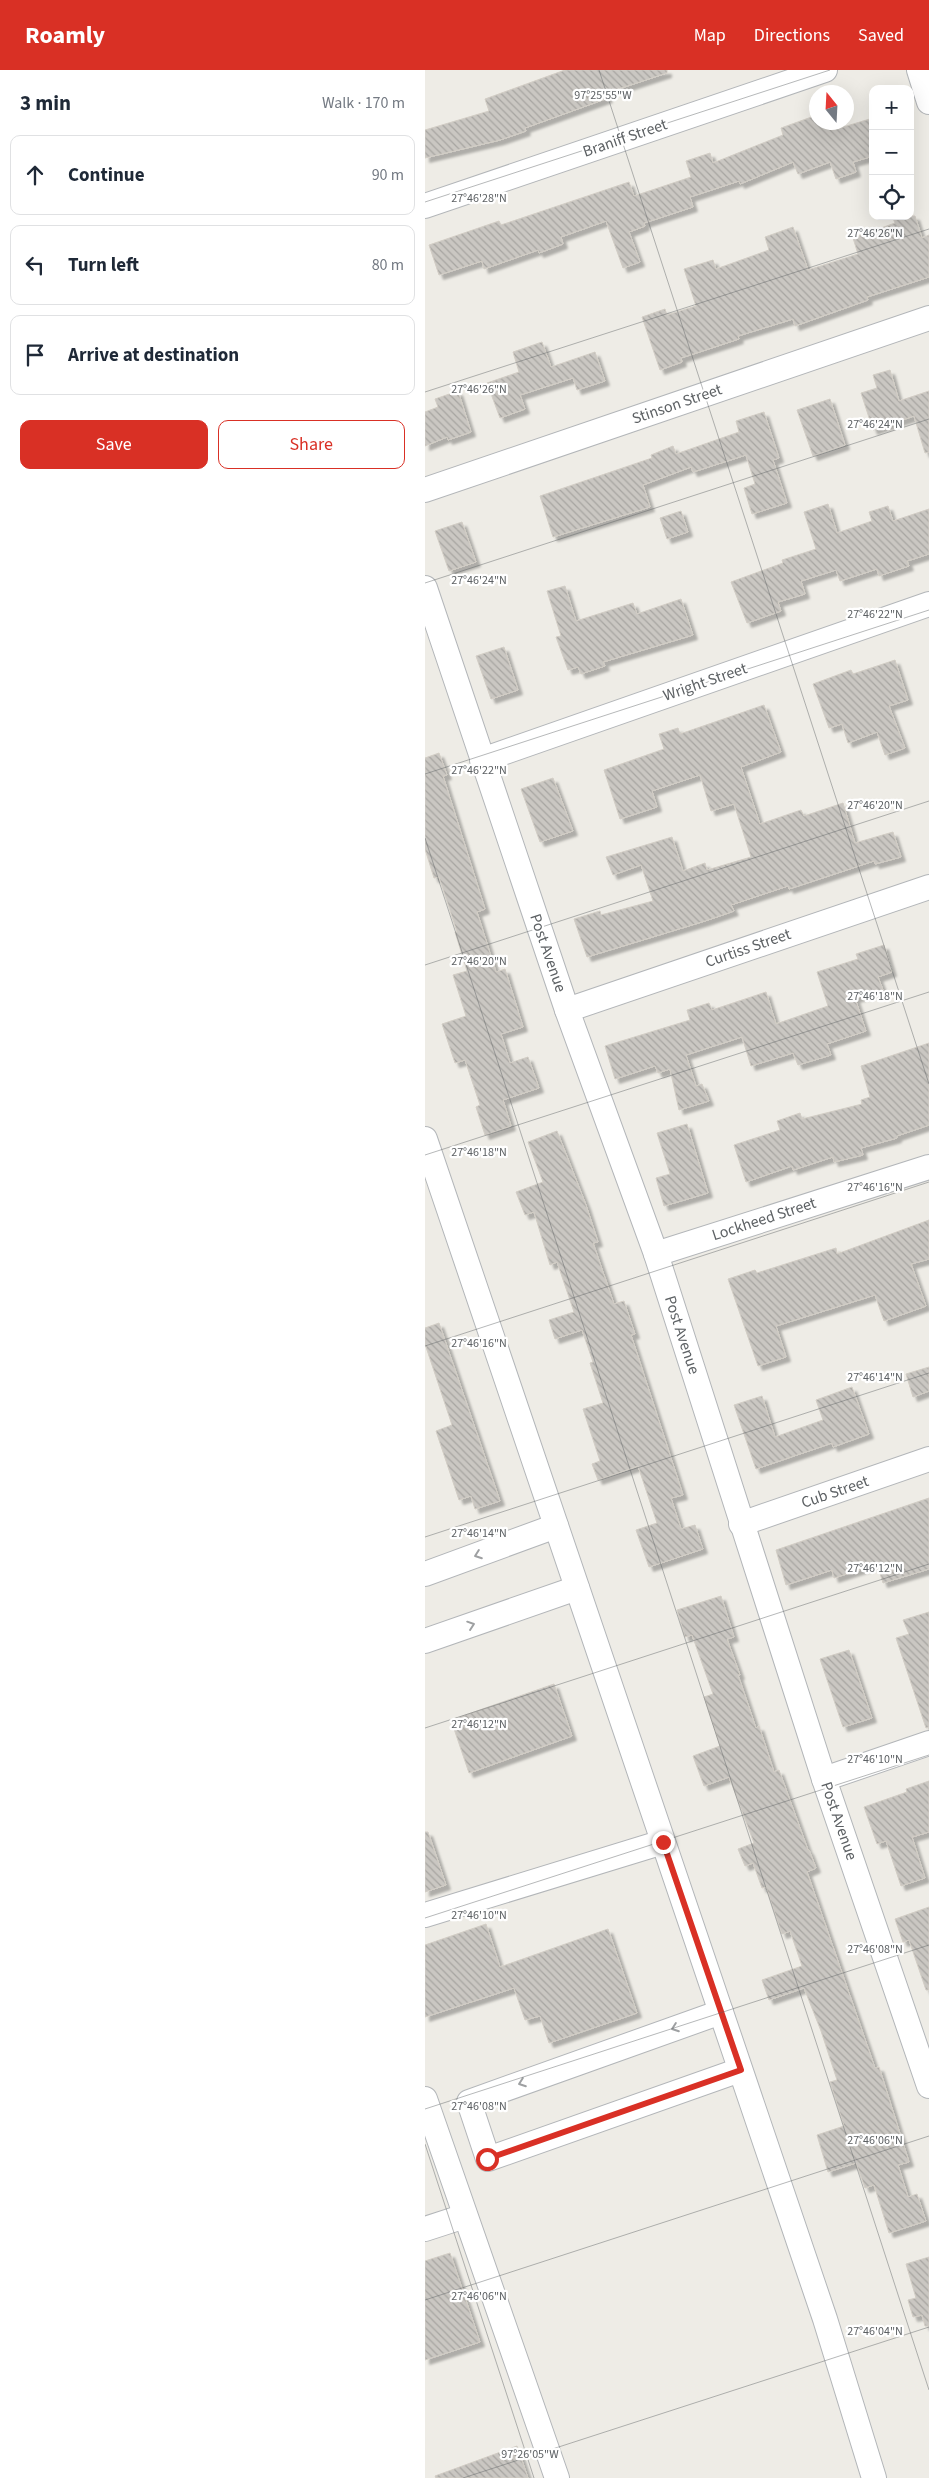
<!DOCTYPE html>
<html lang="en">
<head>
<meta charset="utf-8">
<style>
  :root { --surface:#fff; --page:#f2f2f3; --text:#1f2937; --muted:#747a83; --line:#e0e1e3; --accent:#d93025 }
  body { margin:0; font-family:"Source Sans 3",sans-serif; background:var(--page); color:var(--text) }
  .controls { position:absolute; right:15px; top:15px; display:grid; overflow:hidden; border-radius:10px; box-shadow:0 5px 20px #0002 }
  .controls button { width:45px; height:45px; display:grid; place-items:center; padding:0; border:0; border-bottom:1px solid var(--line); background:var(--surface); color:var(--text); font:25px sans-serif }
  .compass { position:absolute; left:384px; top:15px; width:45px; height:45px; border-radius:50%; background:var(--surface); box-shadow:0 5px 20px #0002; rotate:342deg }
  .stop { position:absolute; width:15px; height:15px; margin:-11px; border:4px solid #d93025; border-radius:50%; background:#fff }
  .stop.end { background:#d93025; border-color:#fff; box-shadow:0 1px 5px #0008 }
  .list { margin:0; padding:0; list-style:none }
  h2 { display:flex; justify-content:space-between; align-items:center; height:65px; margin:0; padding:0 20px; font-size:21px }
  h2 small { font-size:16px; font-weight:400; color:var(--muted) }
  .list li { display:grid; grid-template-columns:32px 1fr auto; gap:15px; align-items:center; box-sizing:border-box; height:80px; margin:0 10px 10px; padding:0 10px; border:1px solid var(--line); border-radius:10px }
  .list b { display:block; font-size:19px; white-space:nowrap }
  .list em { font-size:16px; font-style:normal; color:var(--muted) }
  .actions { display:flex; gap:10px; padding:15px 20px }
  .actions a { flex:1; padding:11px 0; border:1px solid var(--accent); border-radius:10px; text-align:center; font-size:18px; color:var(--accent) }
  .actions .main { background:var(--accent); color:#fff }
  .icon { flex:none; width:28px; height:28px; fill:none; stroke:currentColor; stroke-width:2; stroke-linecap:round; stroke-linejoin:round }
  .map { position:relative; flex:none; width:504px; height:2408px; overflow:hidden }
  header { display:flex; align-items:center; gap:30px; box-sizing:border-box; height:70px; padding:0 25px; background:var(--accent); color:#fff }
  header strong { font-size:24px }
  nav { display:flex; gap:28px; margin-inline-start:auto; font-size:18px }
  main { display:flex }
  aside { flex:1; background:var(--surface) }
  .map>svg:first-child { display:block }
  .building { fill:url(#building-back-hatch); stroke:#d2cdc5; filter:url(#shadow) }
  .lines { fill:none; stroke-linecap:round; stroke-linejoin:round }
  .minor-casing { stroke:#b3b6b9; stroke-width:26 }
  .minor { stroke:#fff; stroke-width:24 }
  .oneway { stroke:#9ea0a2 }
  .route { stroke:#d93025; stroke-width:6 }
  .ticks { fill:none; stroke:#5d6164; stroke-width:1; stroke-opacity:0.45 }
  .labels { text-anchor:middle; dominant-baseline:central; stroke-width:4.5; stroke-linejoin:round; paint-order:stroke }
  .street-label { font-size:16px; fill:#5d6164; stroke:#fff }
  .ticks-label { font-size:12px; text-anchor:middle; fill:#5d6164; stroke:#fff; stroke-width:4.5; stroke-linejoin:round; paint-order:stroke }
</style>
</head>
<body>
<header>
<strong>Roamly</strong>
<nav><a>Map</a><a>Directions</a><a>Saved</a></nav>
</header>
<main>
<aside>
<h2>3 min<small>Walk · 170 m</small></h2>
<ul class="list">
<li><svg class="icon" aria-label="ahead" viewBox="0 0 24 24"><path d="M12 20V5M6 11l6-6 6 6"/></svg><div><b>Continue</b></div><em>90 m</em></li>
<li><svg class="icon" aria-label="left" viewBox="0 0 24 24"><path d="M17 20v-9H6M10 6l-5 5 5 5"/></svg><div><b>Turn left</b></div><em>80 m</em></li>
<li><svg class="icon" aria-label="arrive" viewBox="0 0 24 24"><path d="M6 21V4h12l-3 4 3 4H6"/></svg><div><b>Arrive at destination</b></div></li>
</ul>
<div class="actions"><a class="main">Save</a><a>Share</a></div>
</aside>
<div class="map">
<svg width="504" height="2408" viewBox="0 0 504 2408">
  <defs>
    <pattern id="building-back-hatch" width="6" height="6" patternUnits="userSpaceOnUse" patternTransform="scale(1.25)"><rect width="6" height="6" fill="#cac7c2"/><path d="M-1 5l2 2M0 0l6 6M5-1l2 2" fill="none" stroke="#a7a5a1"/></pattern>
    <filter id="shadow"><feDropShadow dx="4.5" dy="4.5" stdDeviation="1" flood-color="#0004"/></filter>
  </defs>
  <rect width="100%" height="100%" fill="#eeece6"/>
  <!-- building -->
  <g class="building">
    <path d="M 140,0 L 242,0 L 242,3 L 181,23 L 183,28 L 100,58 L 101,61 L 75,70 L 0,88 L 0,60 L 64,41 L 60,29 Z"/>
    <path d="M 392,45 L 392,52 L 413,52 L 415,58 L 448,48 L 448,86 L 428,92 L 431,102 L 411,109 L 405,92 L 373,104 L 368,92 L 315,114 L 314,111 L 265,127 L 268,137 L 219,153 L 220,156 L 204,162 L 215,192 L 198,198 L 181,151 L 136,167 L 138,174 L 114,183 L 113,180 L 59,199 L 57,191 L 14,205 L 4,175 L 74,151 L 76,155 L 204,112 L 209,126 L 266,107 L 261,91 L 285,83 L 288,93 L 358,65 L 356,58 Z"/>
    <path d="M 467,146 L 490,146 L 497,168 L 504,165 L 504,207 L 442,227 L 443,230 L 370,256 L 368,249 L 313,266 L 314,269 L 256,288 L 257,292 L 235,300 L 217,247 L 240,239 L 242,245 L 271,236 L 259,199 L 288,190 L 291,199 L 344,180 L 340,167 L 368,157 L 383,200 L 433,184 L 428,168 L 470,153 Z"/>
    <path d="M 117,272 L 126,297 L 170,282 L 180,311 L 152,320 L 148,308 L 95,325 L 100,339 L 75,348 L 62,313 L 94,302 L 88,282 Z"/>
    <path d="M 465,300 L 474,331 L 504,321 L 504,382 L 500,383 L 489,346 L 448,360 L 436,323 L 452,318 L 448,305 Z"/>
    <path d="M 33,321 L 46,362 L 23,370 L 22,367 L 0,376 L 0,342 L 13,337 L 10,329 Z"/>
    <path d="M 405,329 L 420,375 L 388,386 L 372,340 Z"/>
    <path d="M 339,342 L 354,388 L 348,390 L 362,433 L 327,444 L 319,418 L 330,414 L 321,385 L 268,402 L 266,397 L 218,415 L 225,437 L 128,467 L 115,426 L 227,388 L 226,385 L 248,376 L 251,384 L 314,362 L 311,351 Z"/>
    <path d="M 403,434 L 412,463 L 447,451 L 444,442 L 463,436 L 468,451 L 504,439 L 504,484 L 482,491 L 484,496 L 454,506 L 452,499 L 415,511 L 411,500 L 376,511 L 380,524 L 353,532 L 356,541 L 322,553 L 306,512 L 358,493 L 357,490 L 391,479 L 379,442 Z"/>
    <path d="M 256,441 L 263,462 L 242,469 L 235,448 Z"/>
    <path d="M 37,452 L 51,492 L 24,501 L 10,461 Z"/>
    <path d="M 140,516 L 151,551 L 208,533 L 212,544 L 256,529 L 268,565 L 178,592 L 180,596 L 156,604 L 153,597 L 143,600 L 131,567 L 136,566 L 122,521 Z"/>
    <path d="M 79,577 L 93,620 L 66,629 L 51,586 Z"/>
    <path d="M 470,590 L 483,630 L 464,636 L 480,678 L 460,685 L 452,662 L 423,673 L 417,654 L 404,658 L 388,614 L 426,600 L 428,604 Z"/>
    <path d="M 339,635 L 356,682 L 316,697 L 335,754 L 376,740 L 379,746 L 418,733 L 430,773 L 468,762 L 476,787 L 450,794 L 449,791 L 364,819 L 363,816 L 306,835 L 309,841 L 280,851 L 162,887 L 149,849 L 175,841 L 176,845 L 228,831 L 216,795 L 188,805 L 181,787 L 247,767 L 258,801 L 280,793 L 282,800 L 326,787 L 309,734 L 286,741 L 275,705 L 227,721 L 232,737 L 195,749 L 179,700 L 239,679 L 234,664 L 253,658 L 255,664 Z"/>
    <path d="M 14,683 L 22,705 L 18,706 L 60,839 L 52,842 L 71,902 L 80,899 L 98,957 L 76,964 L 85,993 L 103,987 L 114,1018 L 78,1030 L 86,1056 L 60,1065 L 51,1037 L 55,1035 L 40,990 L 30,993 L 17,954 L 41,946 L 28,905 L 42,901 L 30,862 L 32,862 L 14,807 L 9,808 L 0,779 L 0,688 Z"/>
    <path d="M 128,708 L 148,761 L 115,772 L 96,719 Z"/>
    <path d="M 459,875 L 467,902 L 453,907 L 458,920 L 430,928 L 441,961 L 402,974 L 406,985 L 373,995 L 368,983 L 326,996 L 317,967 L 261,985 L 271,1016 L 277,1014 L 284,1031 L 254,1040 L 245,999 L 233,1003 L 230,996 L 190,1009 L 180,976 L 265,950 L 262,940 L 284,933 L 287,940 L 341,922 L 351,954 L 403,936 L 392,902 L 433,889 L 431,884 Z"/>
    <path d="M 504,973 L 504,1055 L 472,1066 L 472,1068 L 436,1078 L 438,1085 L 409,1092 L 408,1087 L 368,1100 L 367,1096 L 321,1112 L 309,1075 L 355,1060 L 352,1051 L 375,1043 L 377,1049 L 437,1034 L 436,1030 L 445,1027 L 436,996 Z"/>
    <path d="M 262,1054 L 283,1123 L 239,1136 L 231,1108 L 245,1104 L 232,1063 Z"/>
    <path d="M 132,1061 L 161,1135 L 173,1172 L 168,1173 L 189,1234 L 199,1231 L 210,1264 L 206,1265 L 258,1425 L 246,1428 L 256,1459 L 270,1455 L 278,1479 L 224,1497 L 211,1460 L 232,1453 L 213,1396 L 173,1410 L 167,1394 L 175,1391 L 158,1339 L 178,1333 L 165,1293 L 168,1292 L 157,1260 L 130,1269 L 124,1250 L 149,1242 L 132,1192 L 125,1195 L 109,1142 L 100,1145 L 91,1122 L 118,1112 L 103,1072 Z"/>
    <path d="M 504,1150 L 504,1189 L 486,1194 L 501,1236 L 459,1251 L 450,1225 L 351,1256 L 361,1287 L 333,1296 L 303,1209 L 330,1200 L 332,1203 L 411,1178 L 412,1184 Z"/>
    <path d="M 14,1253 L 75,1431 L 50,1439 L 46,1426 L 34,1430 L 11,1361 L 27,1355 L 0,1274 L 0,1258 Z"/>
    <path d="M 504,1297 L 504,1321 L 488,1327 L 481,1304 Z"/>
    <path d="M 427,1317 L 444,1364 L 408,1377 L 407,1373 L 331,1399 L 309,1335 L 337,1326 L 350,1367 L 398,1350 L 391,1330 Z"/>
    <path d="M 504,1428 L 504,1499 L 458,1513 L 452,1494 L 409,1508 L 407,1500 L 361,1515 L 351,1480 Z"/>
    <path d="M 296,1526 L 309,1567 L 302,1569 L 315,1605 L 313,1605 L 331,1658 L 334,1656 L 349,1702 L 354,1700 L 383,1780 L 384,1780 L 391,1798 L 382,1802 L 450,1998 L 454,1997 L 484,2092 L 473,2095 L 483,2127 L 492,2124 L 501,2151 L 464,2163 L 449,2115 L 440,2118 L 431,2093 L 403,2102 L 392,2065 L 419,2056 L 405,2012 L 412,2010 L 396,1961 L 379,1918 L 344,1930 L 337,1910 L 377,1896 L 365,1861 L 357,1864 L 341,1817 L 337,1818 L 328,1793 L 320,1796 L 313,1779 L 329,1773 L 304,1707 L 279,1716 L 268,1686 L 295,1676 L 279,1627 L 288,1624 L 267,1565 L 260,1567 L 252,1540 Z"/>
    <path d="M 504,1542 L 504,1657 L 501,1658 L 471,1568 L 484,1564 L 478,1550 Z"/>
    <path d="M 424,1580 L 447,1648 L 418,1657 L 395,1589 Z"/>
    <path d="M 129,1614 L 147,1666 L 44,1703 L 26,1650 Z"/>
    <path d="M 504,1711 L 504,1762 L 487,1767 L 500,1808 L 476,1816 L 461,1771 L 452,1774 L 439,1737 L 482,1722 L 481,1719 Z"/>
    <path d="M 0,1762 L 3,1762 L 21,1815 L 0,1822 Z"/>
    <path d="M 504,1837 L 504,1920 L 501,1920 L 484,1870 L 478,1872 L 470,1849 Z"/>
    <path d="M 61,1854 L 75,1897 L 183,1859 L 212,1943 L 124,1973 L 115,1946 L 100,1950 L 89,1918 L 0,1947 L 0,1875 Z"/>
    <path d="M 25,2183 L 55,2272 L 0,2290 L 0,2191 Z"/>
    <path d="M 504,2187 L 504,2256 L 500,2256 L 497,2245 L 488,2247 L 483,2230 L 491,2228 L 481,2194 Z"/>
    <path d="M 92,2376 L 103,2408 L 11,2408 L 10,2406 Z"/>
  </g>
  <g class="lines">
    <defs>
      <g id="minor">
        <path d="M 494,0 L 504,32"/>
        <path d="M 0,136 L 400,0"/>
        <path d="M 0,420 L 504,248"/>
        <path d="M 0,518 L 142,940 L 231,1184 L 399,1709 L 504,2016"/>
        <path d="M 57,690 L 504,534"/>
        <path d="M 142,940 L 504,817"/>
        <path d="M 0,1069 L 400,2249 L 449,2408"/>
        <path d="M 231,1184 L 504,1097"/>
        <path d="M 316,1454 L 504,1389"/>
        <path d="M 0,1504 L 131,1456"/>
        <path d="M 0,1571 L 152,1518"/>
        <path d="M 399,1709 L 504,1673"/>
        <path d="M 0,1845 L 238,1772"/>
        <path d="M 296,1942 L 44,2032 L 63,2089 L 315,2000"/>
        <path d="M 0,2029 L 132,2408"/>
        <path d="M 0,2159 L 40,2146"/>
      </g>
    </defs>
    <!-- minor casing -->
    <use href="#minor" class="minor-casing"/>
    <!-- minor -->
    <use href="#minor" class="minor"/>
  </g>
  <!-- one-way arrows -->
  <defs><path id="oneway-chevron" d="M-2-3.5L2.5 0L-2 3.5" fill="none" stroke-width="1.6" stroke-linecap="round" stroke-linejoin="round" transform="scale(1.25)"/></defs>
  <g class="oneway">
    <use href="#oneway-chevron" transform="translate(53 1485) rotate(160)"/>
    <use href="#oneway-chevron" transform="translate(46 1555) rotate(-19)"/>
    <use href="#oneway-chevron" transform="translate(250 1958) rotate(160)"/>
    <use href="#oneway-chevron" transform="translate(97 2013) rotate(160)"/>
  </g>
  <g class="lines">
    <!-- route -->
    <path class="route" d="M 62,2089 L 316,2000 L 238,1772"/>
  </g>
  <!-- ticks -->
  <path class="ticks" d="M 174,0 L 504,1014M 0,132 L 405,0M 0,322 L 504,159M 0,513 L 504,349M 0,704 L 504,540M 0,768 L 504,2320M 0,895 L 504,731M 0,1085 L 504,922M 0,1276 L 504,1112M 0,1467 L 504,1303M 0,1658 L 504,1494M 0,1848 L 504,1685M 0,2039 L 504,1875M 0,2074 L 109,2408M 0,2230 L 504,2066M 38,2408 L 504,2257"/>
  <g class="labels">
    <!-- street labels -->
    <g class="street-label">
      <text transform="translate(200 68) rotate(-19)">Braniff Street</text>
      <text transform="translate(252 334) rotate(-19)">Stinson Street</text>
      <text transform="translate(280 612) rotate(-19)">Wright Street</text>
      <text transform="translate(323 878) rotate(-19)">Curtiss Street</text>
      <text transform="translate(123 883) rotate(71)">Post Avenue</text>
      <text transform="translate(339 1149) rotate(-18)">Lockheed Street</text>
      <text transform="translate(257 1265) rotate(72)">Post Avenue</text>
      <text transform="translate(410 1422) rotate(-19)">Cub Street</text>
      <text transform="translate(414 1751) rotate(71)">Post Avenue</text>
    </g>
  </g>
  <g class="ticks-label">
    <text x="178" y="29">97°25'55"W</text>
    <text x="54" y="132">27°46'28"N</text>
    <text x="450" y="167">27°46'26"N</text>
    <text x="54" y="323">27°46'26"N</text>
    <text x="450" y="358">27°46'24"N</text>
    <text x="54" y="514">27°46'24"N</text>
    <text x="450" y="548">27°46'22"N</text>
    <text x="54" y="704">27°46'22"N</text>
    <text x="450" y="739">27°46'20"N</text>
    <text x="54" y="895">27°46'20"N</text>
    <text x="450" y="930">27°46'18"N</text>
    <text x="54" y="1086">27°46'18"N</text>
    <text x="450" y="1121">27°46'16"N</text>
    <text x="54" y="1277">27°46'16"N</text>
    <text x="450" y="1311">27°46'14"N</text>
    <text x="54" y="1467">27°46'14"N</text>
    <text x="450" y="1502">27°46'12"N</text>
    <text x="54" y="1658">27°46'12"N</text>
    <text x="450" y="1693">27°46'10"N</text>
    <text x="54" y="1849">27°46'10"N</text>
    <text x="450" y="1883">27°46'08"N</text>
    <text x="54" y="2040">27°46'08"N</text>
    <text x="450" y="2074">27°46'06"N</text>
    <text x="54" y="2230">27°46'06"N</text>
    <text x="450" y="2265">27°46'04"N</text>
    <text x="105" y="2388">97°26'05"W</text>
  </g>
</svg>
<div class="controls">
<button>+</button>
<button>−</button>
<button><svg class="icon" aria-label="locate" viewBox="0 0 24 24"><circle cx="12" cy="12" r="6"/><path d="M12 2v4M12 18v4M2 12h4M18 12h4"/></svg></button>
</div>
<svg class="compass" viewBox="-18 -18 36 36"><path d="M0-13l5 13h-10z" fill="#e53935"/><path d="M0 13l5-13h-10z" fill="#747a83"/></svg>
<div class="stop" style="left:62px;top:2089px"></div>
<div class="stop end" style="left:238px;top:1772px"></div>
</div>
</main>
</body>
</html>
